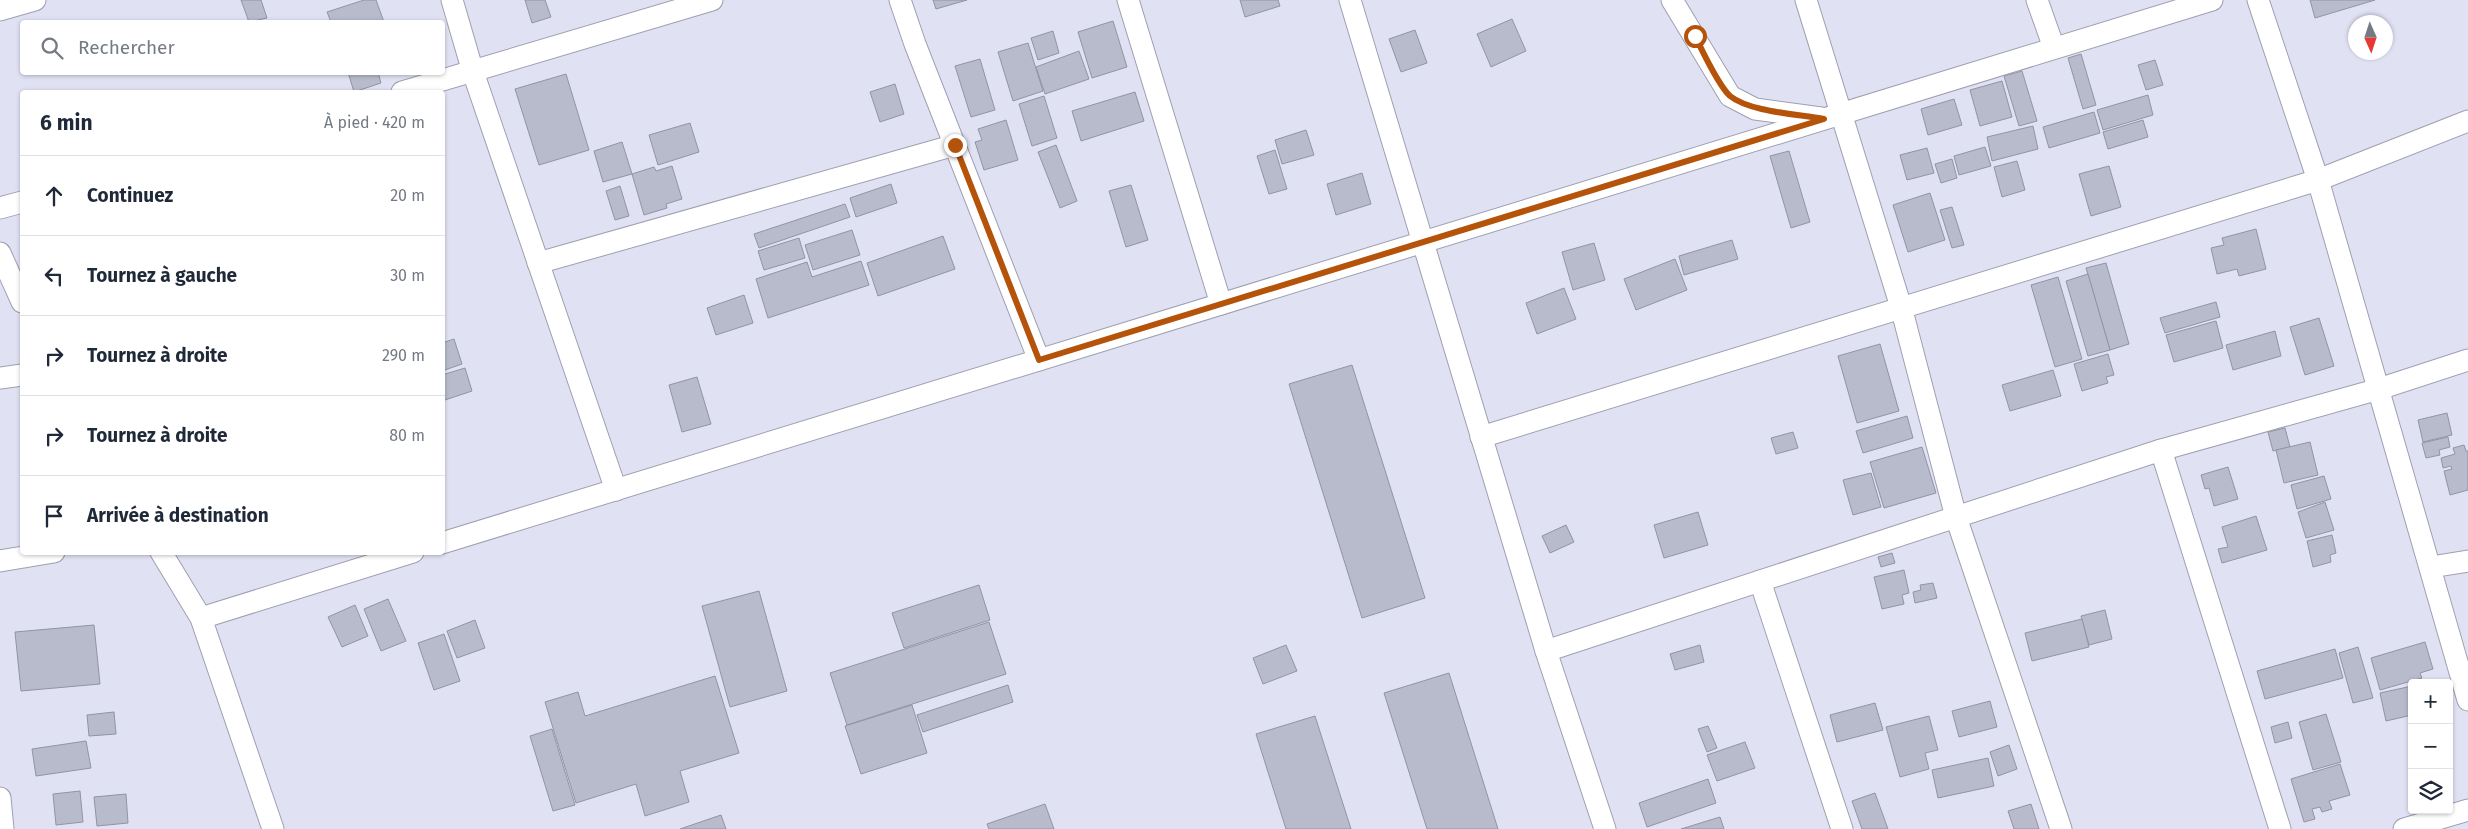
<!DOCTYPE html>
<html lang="fr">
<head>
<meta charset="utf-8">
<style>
  :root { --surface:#fff; --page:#f6f6f7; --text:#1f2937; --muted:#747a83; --line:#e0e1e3 }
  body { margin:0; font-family:"Fira Sans",sans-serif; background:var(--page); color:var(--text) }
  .controls { position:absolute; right:15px; bottom:15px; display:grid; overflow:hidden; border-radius:5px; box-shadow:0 1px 4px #0004 }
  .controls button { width:45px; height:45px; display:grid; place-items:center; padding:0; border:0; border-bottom:1px solid var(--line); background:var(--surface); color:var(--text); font:25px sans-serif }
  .compass { position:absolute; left:2348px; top:15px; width:45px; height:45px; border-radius:50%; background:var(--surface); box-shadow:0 1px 4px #0004; rotate:177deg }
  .stop { position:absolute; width:15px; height:15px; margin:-11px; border:4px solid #b45309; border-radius:50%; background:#fff }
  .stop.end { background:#b45309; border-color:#fff; box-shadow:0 1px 5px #0008 }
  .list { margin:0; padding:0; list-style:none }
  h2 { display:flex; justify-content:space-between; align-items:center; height:65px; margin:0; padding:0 20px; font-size:21px }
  h2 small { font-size:16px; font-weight:400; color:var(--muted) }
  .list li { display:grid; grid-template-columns:32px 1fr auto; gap:15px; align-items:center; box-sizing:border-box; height:80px; padding:0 20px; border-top:1px solid var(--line) }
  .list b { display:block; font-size:19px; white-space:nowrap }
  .list em { font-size:16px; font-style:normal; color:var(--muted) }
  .icon { flex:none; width:28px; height:28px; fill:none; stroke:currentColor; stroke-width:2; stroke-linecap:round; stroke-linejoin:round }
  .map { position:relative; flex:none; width:2468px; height:829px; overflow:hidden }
  .search { position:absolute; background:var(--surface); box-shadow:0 1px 4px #0004; left:20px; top:20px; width:425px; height:55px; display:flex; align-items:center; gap:12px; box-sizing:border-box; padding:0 18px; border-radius:5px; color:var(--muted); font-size:19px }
  .panel { position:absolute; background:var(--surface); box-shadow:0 1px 4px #0004; left:20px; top:90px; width:425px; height:465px; border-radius:5px }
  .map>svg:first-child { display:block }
  .building { fill:#b8bbcc; stroke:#9194a4 }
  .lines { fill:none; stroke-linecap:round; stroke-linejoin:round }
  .street-casing { stroke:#9ea0b1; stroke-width:23 }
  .street { stroke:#fff; stroke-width:21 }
  .route { stroke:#b45309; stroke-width:6 }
</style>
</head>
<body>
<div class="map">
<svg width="2468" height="829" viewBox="0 0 2468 829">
  <rect width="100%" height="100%" fill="#e0e2f4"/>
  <!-- building -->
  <g class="building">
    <path d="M 241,0 L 261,0 L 267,18 L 249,22 Z"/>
    <path d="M 364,0 L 376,0 L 384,22 L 331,22 L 327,12 Z"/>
    <path d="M 525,0 L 545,0 L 551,17 L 532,23 Z"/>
    <path d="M 933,0 L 967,0 L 936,9 Z"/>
    <path d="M 1240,0 L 1278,0 L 1280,6 L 1245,17 Z"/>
    <path d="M 2310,0 L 2375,0 L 2315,18 Z"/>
    <path d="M 1512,19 L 1526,51 L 1491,67 L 1477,34 Z"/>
    <path d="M 1113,21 L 1127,67 L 1092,78 L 1078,32 Z"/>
    <path d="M 1415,30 L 1427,63 L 1401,72 L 1389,39 Z"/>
    <path d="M 1053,31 L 1059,53 L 1038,60 L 1031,38 Z"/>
    <path d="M 1028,43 L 1043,91 L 1013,101 L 998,52 Z"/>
    <path d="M 1079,51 L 1089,79 L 1045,94 L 1036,67 Z"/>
    <path d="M 2081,54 L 2096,105 L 2083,109 L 2068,58 Z"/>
    <path d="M 980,59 L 995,110 L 971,117 L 955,66 Z"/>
    <path d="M 2155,60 L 2163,85 L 2146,90 L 2138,65 Z"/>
    <path d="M 2022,71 L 2037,121 L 2019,126 L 2004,76 Z"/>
    <path d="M 348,72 L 378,72 L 381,83 L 354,92 Z"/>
    <path d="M 566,74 L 589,150 L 539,165 L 515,89 Z"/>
    <path d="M 2002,81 L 2012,117 L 1980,126 L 1970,90 Z"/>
    <path d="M 895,84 L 904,114 L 880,122 L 870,92 Z"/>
    <path d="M 1135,92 L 1144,121 L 1081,141 L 1072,111 Z"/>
    <path d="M 2148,95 L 2153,115 L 2103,130 L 2097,110 Z"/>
    <path d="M 1044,96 L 1057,138 L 1032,146 L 1019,104 Z"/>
    <path d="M 1954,99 L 1962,125 L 1928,135 L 1921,109 Z"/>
    <path d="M 2094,112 L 2100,133 L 2049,148 L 2043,127 Z"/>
    <path d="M 1006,120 L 1018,160 L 984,170 L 975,142 L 982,140 L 978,129 Z"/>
    <path d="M 2143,120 L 2148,137 L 2108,149 L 2103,132 Z"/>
    <path d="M 690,123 L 699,152 L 658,165 L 649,135 Z"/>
    <path d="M 2033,126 L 2038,149 L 1992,161 L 1987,137 Z"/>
    <path d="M 1306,130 L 1314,155 L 1282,164 L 1275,140 Z"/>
    <path d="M 622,142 L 632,174 L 603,182 L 594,151 Z"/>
    <path d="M 1056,145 L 1077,201 L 1060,208 L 1038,152 Z"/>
    <path d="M 1985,147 L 1991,166 L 1959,175 L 1954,156 Z"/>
    <path d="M 1927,148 L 1934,173 L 1907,180 L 1900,155 Z"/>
    <path d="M 1275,150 L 1287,189 L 1269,194 L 1257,156 Z"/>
    <path d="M 1789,151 L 1810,222 L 1791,228 L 1770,156 Z"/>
    <path d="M 1952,159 L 1957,178 L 1941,183 L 1935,164 Z"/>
    <path d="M 2017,161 L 2025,190 L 2002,197 L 1994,167 Z"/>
    <path d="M 672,166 L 682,199 L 666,204 L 667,208 L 644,215 L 632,174 L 654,167 L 656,171 Z"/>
    <path d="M 2109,166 L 2121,207 L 2091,216 L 2079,174 Z"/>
    <path d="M 1362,173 L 1371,204 L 1336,215 L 1327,184 Z"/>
    <path d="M 891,184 L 897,203 L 856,217 L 850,198 Z"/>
    <path d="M 1131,185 L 1148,240 L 1126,247 L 1109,191 Z"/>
    <path d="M 620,186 L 629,216 L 615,220 L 606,191 Z"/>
    <path d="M 1930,193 L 1945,240 L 1908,252 L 1893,205 Z"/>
    <path d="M 845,204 L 850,217 L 759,248 L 754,234 Z"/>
    <path d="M 1952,207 L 1964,245 L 1952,248 L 1940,210 Z"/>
    <path d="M 2256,229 L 2266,269 L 2239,276 L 2237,269 L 2217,274 L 2211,248 L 2224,245 L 2222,238 Z"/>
    <path d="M 852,230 L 860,255 L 813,270 L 805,245 Z"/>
    <path d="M 943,236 L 955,269 L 878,296 L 867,263 Z"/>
    <path d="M 799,238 L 805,258 L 764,270 L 758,251 Z"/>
    <path d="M 1732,240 L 1738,259 L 1684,275 L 1679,256 Z"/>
    <path d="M 1594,243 L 1605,280 L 1573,290 L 1562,252 Z"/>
    <path d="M 1675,259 L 1687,290 L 1636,310 L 1624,279 Z"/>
    <path d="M 861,261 L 869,285 L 768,318 L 756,279 L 807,262 L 812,277 Z"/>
    <path d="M 2106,263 L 2129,344 L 2110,350 L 2086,268 Z"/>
    <path d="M 2088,274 L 2110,350 L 2088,356 L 2066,281 Z"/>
    <path d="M 2058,277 L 2082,359 L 2055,367 L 2031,285 Z"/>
    <path d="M 1564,288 L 1576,319 L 1537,334 L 1526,303 Z"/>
    <path d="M 744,295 L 753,323 L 716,335 L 707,308 Z"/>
    <path d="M 2216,302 L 2220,317 L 2165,333 L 2160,318 Z"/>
    <path d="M 2319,318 L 2334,366 L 2305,375 L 2290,327 Z"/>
    <path d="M 2216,321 L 2223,348 L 2174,362 L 2166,335 Z"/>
    <path d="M 2275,331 L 2281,356 L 2233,370 L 2226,345 Z"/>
    <path d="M 454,339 L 462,364 L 442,371 L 442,343 Z"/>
    <path d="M 1880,344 L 1899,411 L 1857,423 L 1838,356 Z"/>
    <path d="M 2108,354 L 2114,375 L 2106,377 L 2108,383 L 2082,391 L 2074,364 Z"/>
    <path d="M 1352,365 L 1425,598 L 1362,618 L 1289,384 Z"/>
    <path d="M 465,368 L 472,391 L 442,401 L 442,375 Z"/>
    <path d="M 2053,370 L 2061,396 L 2010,411 L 2002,385 Z"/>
    <path d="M 697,377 L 711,424 L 682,432 L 669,385 Z"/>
    <path d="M 2447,413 L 2452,435 L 2423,442 L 2418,420 Z"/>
    <path d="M 1907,416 L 1913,438 L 1863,453 L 1856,431 Z"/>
    <path d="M 2285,428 L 2290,447 L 2273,451 L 2268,432 Z"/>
    <path d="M 1793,432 L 1798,448 L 1776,454 L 1771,438 Z"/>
    <path d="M 2448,437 L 2450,447 L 2439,450 L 2440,455 L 2426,458 L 2422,443 Z"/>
    <path d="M 2310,442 L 2318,475 L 2284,483 L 2276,450 Z"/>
    <path d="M 2464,445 L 2466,451 L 2468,451 L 2468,490 L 2450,495 L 2444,471 L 2452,469 L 2451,466 L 2443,468 L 2441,458 L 2455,454 L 2453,448 Z"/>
    <path d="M 1922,447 L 1936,493 L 1884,508 L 1870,462 Z"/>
    <path d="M 2228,467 L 2238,499 L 2214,506 L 2209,488 L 2205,489 L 2201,475 Z"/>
    <path d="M 1871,473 L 1881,507 L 1853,515 L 1843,480 Z"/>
    <path d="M 2324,476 L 2331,499 L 2297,509 L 2291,485 Z"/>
    <path d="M 2325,502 L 2334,530 L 2306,538 L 2298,512 Z"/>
    <path d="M 1698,512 L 1708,545 L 1664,558 L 1654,525 Z"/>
    <path d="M 2256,516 L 2267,550 L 2222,563 L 2218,549 L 2228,547 L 2222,527 Z"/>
    <path d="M 1566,525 L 1574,542 L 1550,553 L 1542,536 Z"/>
    <path d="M 2332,535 L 2336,553 L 2330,555 L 2331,562 L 2313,567 L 2307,541 Z"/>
    <path d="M 1892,553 L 1895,563 L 1881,567 L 1878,557 Z"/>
    <path d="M 1904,570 L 1909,593 L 1902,595 L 1904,604 L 1882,609 L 1874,577 Z"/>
    <path d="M 1933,583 L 1937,598 L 1915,603 L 1913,592 L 1921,590 L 1920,585 Z"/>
    <path d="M 979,585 L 990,620 L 904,648 L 892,613 Z"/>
    <path d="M 759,591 L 787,691 L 730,707 L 702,606 Z"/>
    <path d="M 388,599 L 406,641 L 381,651 L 364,609 Z"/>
    <path d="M 355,605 L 368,636 L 342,647 L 328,617 Z"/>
    <path d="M 2105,610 L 2112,639 L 2089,645 L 2081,616 Z"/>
    <path d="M 2082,619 L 2089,647 L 2032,661 L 2025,633 Z"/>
    <path d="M 475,620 L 485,648 L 457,658 L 447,631 Z"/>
    <path d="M 989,622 L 1006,674 L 847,725 L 830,673 Z"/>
    <path d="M 94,625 L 100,684 L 21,691 L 15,632 Z"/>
    <path d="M 444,634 L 460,681 L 434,690 L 418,643 Z"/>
    <path d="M 2425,642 L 2433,669 L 2420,673 L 2422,678 L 2380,690 L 2371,658 Z"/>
    <path d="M 1286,645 L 1297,671 L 1263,684 L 1253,658 Z"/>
    <path d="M 1700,645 L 1704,662 L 1675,670 L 1670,654 Z"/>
    <path d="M 2358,647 L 2373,698 L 2353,703 L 2339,653 Z"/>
    <path d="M 2335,649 L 2343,678 L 2265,699 L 2257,671 Z"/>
    <path d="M 1449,673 L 1498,829 L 1427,829 L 1384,693 Z"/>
    <path d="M 715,676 L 739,753 L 680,771 L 689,802 L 645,816 L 636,784 L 576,803 L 545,702 L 578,692 L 585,716 Z"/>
    <path d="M 1008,685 L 1013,702 L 923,732 L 917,715 Z"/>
    <path d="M 2412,686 L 2412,715 L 2386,721 L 2380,693 Z"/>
    <path d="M 1990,701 L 1997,727 L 1959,737 L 1952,711 Z"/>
    <path d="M 1875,703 L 1883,730 L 1837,742 L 1830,715 Z"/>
    <path d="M 912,705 L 927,753 L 861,774 L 845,726 Z"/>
    <path d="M 114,712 L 116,734 L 89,736 L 87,715 Z"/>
    <path d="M 2326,714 L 2341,762 L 2313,770 L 2299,722 Z"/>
    <path d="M 1315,716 L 1351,829 L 1286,829 L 1256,734 Z"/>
    <path d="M 1929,716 L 1938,750 L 1925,753 L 1929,769 L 1900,777 L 1886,727 Z"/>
    <path d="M 2288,722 L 2292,738 L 2275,743 L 2271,727 Z"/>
    <path d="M 1708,726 L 1717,748 L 1707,752 L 1698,729 Z"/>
    <path d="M 552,729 L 575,805 L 553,811 L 530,736 Z"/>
    <path d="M 86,741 L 91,768 L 36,776 L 32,749 Z"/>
    <path d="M 1745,742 L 1755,768 L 1717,781 L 1707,755 Z"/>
    <path d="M 2009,745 L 2017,769 L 1998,776 L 1990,752 Z"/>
    <path d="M 1988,758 L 1994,786 L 1938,798 L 1932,770 Z"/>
    <path d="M 2340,764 L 2350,795 L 2329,801 L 2332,809 L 2322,812 L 2320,807 L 2312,809 L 2315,819 L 2304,822 L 2291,779 Z"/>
    <path d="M 1708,779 L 1716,803 L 1647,827 L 1639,803 Z"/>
    <path d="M 80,791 L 83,822 L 56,825 L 53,794 Z"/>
    <path d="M 1875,793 L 1888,829 L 1862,829 L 1852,801 Z"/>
    <path d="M 126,794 L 128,823 L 97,826 L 94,797 Z"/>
    <path d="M 1045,804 L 1054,829 L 989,829 L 987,824 Z"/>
    <path d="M 2031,804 L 2039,829 L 2014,829 L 2008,811 Z"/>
    <path d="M 721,815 L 726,829 L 680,829 Z"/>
    <path d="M 1720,817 L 1724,829 L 1681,829 Z"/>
  </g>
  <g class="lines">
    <defs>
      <g id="street">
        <path d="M 452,0 L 473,72 L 616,490"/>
        <path d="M 900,0 L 915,44 L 1039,360"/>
        <path d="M 1128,0 L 1221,304"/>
        <path d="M 1350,0 L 1546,651 L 1605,829"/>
        <path d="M 1672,0 L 1730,96 L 1755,109 L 1821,118"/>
        <path d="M 1806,0 L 1901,307 L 1956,517 L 2061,829"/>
        <path d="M 2037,0 L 2054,48"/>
        <path d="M 2258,0 L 2318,180 L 2468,700"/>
        <path d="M 0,10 L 35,0"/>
        <path d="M 402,92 L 712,0"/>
        <path d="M 0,208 L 22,202"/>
        <path d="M 0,253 L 22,302"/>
        <path d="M 538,263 L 955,145"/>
        <path d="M 0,378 L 22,375"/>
        <path d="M 1481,437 L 2318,180 L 2468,121"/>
        <path d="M 2161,450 L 2280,829"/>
        <path d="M 442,543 L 2212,0"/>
        <path d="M 161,552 L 201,618 L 273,829"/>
        <path d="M 0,561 L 54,552"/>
        <path d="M 2431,567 L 2468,561"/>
        <path d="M 1760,581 L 1842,829"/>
        <path d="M 201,618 L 413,552"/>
        <path d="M 1546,651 L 2161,450 L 2379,389 L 2468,360"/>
        <path d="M 0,798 L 3,829"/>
        <path d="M 2404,829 L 2468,810"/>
      </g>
    </defs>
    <!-- street casing -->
    <use href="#street" class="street-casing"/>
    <!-- street -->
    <use href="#street" class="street"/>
  </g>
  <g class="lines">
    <!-- route -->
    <path class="route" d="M 955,145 L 1039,360 L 1824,119 C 1798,114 1750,112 1730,96 C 1718,85 1703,52 1695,36"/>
  </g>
</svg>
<div class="controls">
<button>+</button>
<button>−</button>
<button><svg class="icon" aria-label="layers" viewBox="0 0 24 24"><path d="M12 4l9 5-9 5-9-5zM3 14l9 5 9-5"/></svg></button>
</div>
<svg class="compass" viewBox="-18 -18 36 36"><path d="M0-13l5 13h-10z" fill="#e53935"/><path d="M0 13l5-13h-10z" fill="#747a83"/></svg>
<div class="stop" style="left:1695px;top:36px"></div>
<div class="stop end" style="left:955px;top:145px"></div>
<div class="search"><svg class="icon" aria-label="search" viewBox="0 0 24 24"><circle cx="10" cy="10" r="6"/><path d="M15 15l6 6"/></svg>Rechercher</div>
<section class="panel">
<h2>6 min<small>À pied · 420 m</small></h2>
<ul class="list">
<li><svg class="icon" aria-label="ahead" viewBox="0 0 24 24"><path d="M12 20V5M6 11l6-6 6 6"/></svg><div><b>Continuez</b></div><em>20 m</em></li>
<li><svg class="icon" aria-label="left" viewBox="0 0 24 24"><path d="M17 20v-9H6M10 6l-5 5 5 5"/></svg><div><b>Tournez à gauche</b></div><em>30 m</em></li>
<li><svg class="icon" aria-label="right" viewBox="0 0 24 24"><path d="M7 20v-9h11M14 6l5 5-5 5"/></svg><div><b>Tournez à droite</b></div><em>290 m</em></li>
<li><svg class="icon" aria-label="right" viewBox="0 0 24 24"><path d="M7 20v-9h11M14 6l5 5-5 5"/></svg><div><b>Tournez à droite</b></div><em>80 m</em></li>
<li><svg class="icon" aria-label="arrive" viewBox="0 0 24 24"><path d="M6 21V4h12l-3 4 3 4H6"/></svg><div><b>Arrivée à destination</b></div></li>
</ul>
</section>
</div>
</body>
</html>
